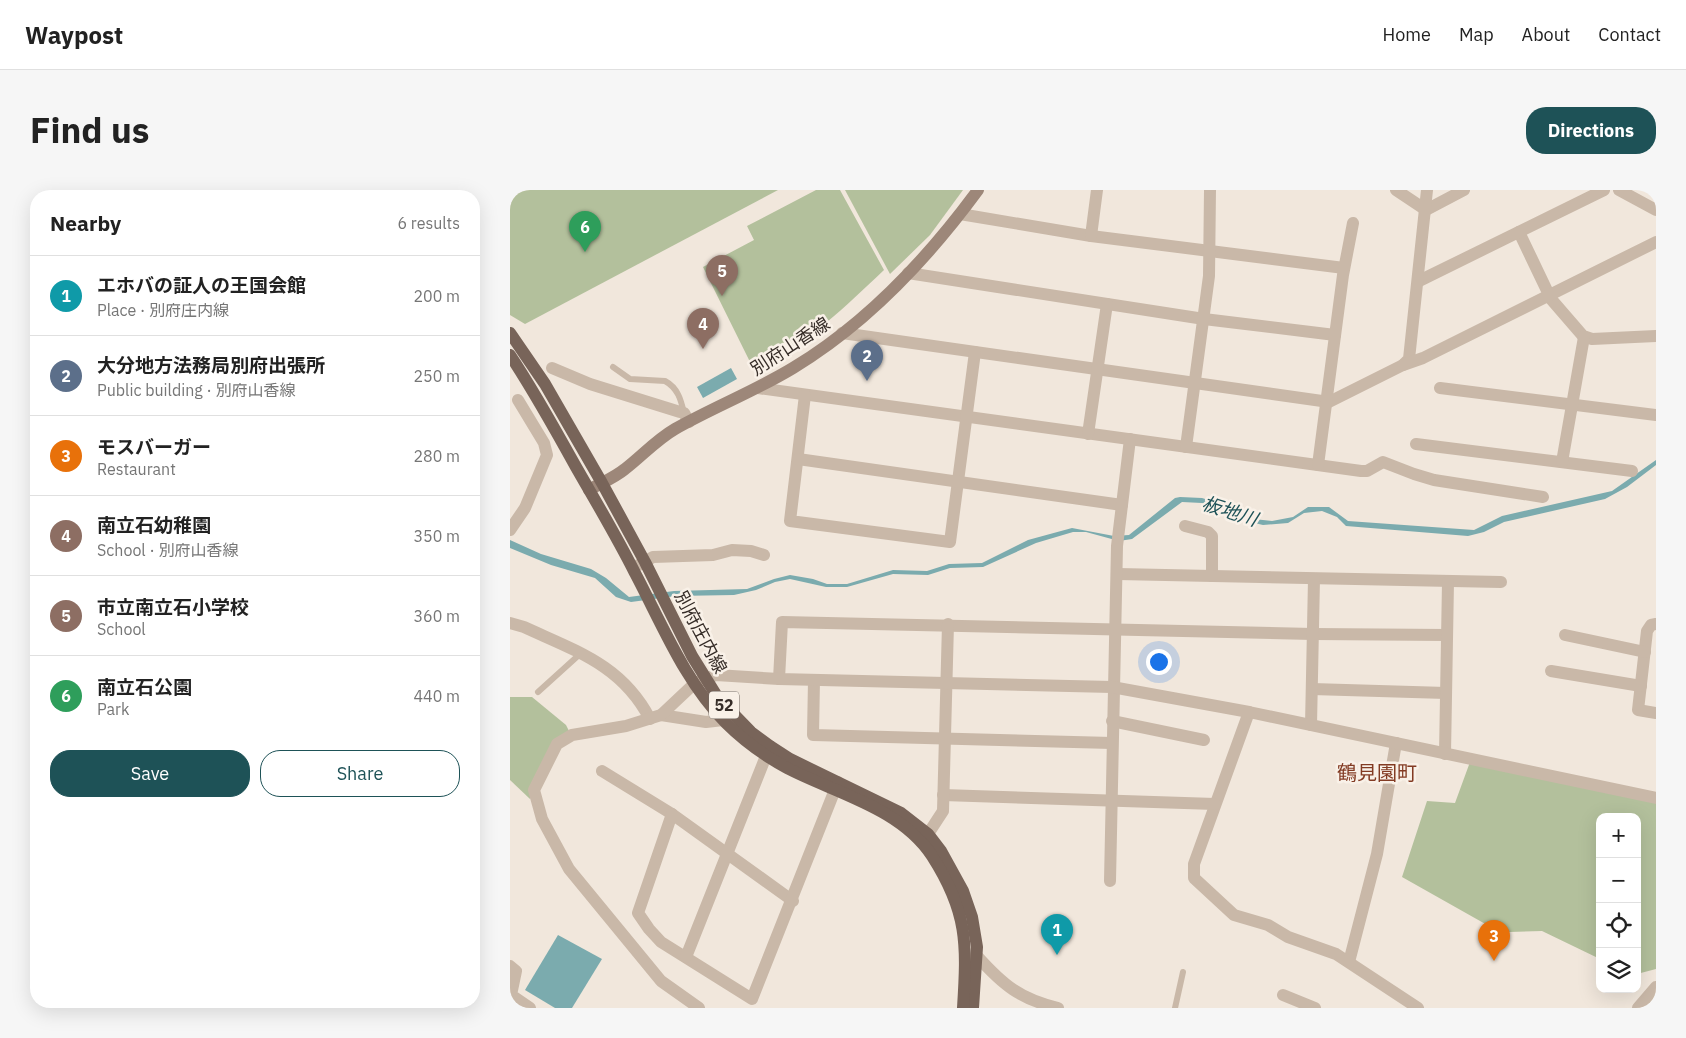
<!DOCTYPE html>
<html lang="en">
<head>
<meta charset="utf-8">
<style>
  :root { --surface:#fff; --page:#f6f6f6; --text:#222; --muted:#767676; --line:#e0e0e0; --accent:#1e5257 }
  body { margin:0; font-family:"IBM Plex Sans","Noto Sans JP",sans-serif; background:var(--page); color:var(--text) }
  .controls { position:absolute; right:15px; bottom:15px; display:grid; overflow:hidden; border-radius:10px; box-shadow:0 5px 20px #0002 }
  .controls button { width:45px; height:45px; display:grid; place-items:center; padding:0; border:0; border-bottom:1px solid var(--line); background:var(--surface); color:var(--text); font:25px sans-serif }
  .you { position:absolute; left:648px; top:471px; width:18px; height:18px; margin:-12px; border:4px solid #fff; border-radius:50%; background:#1a73e8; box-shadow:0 0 0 8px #1a73e833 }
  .badge { display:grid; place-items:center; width:32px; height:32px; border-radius:50%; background:var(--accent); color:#fff; font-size:16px; font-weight:700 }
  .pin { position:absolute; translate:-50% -41px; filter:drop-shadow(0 1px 2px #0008) }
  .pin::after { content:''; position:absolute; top:26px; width:18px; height:15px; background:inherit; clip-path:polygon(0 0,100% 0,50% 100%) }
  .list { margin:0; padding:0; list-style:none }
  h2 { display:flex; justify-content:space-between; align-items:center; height:65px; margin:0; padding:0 20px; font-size:21px }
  h2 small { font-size:16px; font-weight:400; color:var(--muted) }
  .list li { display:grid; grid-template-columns:32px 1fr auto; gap:15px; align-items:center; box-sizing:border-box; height:80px; padding:0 20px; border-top:1px solid var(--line) }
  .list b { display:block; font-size:19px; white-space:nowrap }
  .list p { margin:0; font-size:16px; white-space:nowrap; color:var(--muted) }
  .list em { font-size:16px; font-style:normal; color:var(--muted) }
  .actions { display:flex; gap:10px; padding:15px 20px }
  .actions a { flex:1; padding:11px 0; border:1px solid var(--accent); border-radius:20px; text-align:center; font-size:18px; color:var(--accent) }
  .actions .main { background:var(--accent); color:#fff }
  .icon { flex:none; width:28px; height:28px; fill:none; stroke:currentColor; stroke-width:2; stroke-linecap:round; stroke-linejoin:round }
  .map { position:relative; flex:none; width:1146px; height:818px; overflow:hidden; border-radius:20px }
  header { display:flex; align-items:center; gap:30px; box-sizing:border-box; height:70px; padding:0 25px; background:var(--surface); border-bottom:1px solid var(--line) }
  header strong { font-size:24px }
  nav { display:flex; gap:28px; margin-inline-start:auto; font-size:18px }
  .intro { display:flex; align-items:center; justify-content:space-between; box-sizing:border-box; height:120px; padding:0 30px }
  h1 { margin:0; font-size:35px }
  .button { padding:12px 22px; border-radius:20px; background:var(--accent); color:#fff; font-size:18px; font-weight:700 }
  main { display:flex; gap:30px; padding:0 30px }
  aside { flex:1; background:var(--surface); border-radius:20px; box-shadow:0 5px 20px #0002 }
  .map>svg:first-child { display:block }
  .green { fill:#b3c09c }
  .water { fill:#7babae }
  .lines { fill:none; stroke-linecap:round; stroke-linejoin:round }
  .service { stroke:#c9b8a8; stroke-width:6 }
  .minor { stroke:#c9b8a8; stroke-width:12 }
  .tertiary { stroke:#c9b8a8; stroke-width:12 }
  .secondary { stroke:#9d8779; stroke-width:12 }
  .primary { stroke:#786459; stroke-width:12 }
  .labels { text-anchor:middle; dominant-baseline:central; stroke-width:5; stroke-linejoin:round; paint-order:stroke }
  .shield { fill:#f9f1e8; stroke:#706862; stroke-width:1 }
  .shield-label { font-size:16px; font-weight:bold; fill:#362d28 }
  .street-label { font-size:18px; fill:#362d28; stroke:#f9f1e8 }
  .water-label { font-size:19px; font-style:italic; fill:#1e5257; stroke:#f9f1e8 }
  .quarter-label { font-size:20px; fill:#833b23; stroke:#f9f1e8 }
</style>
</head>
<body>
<header>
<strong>Waypost</strong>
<nav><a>Home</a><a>Map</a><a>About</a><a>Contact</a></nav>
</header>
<div class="intro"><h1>Find us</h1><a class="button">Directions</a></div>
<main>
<aside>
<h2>Nearby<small>6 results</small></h2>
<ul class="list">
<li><span class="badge" style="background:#0f9aa8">1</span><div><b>エホバの証人の王国会館</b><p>Place · 別府庄内線</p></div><em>200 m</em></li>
<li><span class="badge" style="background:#5c6f8a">2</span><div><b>大分地方法務局別府出張所</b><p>Public building · 別府山香線</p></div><em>250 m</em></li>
<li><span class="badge" style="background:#e8710a">3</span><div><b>モスバーガー</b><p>Restaurant</p></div><em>280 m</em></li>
<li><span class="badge" style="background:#8d6e63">4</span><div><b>南立石幼稚園</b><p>School · 別府山香線</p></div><em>350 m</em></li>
<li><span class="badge" style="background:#8d6e63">5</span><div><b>市立南立石小学校</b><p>School</p></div><em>360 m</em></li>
<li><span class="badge" style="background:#2e9e5b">6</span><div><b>南立石公園</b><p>Park</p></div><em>440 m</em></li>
</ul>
<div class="actions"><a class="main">Save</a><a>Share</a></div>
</aside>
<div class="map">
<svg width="1146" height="818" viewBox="0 0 1146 818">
  <rect width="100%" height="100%" fill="#f1e7dc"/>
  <!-- green -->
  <g class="green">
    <path d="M 0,0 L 268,0 L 15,134 L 0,125 Z"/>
    <path d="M 306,0 L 330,0 L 374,80 C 333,119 295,155 245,182 L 193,77 L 244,50 L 237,36 Z"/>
    <path d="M 335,0 L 453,0 L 420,45 L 380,84 Z"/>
    <path d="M 0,507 L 22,507 L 56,535 L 59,541 L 20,609 L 0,590 Z"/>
    <path d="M 960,572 L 1146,613 L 1146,779 L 1127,784 L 1127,627 L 1090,627 L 1090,769 L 1032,741 L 999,742 L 986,740 L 892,687 L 917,611 L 945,613 Z"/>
  </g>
  <!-- water -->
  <g class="water">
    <path d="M 221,178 L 227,189 L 193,208 L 187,197 Z"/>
    <path d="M 1146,270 L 1146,275 L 1117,297 L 1095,309 L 994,332 L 974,342 L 958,346 L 836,336 L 827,327 L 812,321 L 794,323 L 778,333 L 753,335 L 736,331 L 715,320 L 692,313 L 672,312 L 622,349 L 609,351 L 576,342 L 563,342 L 526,353 L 473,377 L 440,378 L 418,385 L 383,384 L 337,397 L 316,397 L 280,389 L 265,392 L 246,400 L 224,405 L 166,406 L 121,412 L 106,407 L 85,388 L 41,375 L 0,358 L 0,350 L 31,364 L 81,379 L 96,388 L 119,407 L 164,401 L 237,399 L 264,389 L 280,385 L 303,389 L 317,394 L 337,394 L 383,380 L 417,381 L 439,374 L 472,373 L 518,350 L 562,338 L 604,346 L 619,345 L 665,308 L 670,307 L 692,308 L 717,316 L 744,329 L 762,331 L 783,327 L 798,317 L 819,317 L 838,331 L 964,340 L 992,326 L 1102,301 Z"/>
    <path d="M 48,745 L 92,769 L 62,818 L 45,818 L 15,800 Z"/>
  </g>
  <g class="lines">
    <!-- service -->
    <g class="service">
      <path d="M 103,177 L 120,189 L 155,191 C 168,198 171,210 174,223"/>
      <path d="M 28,502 L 70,464"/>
      <path d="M 665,818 L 673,782"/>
    </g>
    <!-- minor -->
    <g class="minor">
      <path d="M 886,0 L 916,20 L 954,0"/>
      <path d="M 1109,0 L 1146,20"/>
      <path d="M 450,24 L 581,46 L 834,78"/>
      <path d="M 1009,42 L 1041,109 L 1073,146 L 1082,149 L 1146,146"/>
      <path d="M 581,46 L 587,0"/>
      <path d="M 398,83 L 694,129 L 825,145"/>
      <path d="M 909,91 L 1094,0"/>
      <path d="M 332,143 L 819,212 L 893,175 L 899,169 L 917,0"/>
      <path d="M 893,175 L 913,168 L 1146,52"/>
      <path d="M 42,178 L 80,194 L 170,222 L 174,223 L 179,232"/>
      <path d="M 248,198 L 851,281 L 857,281 L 873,272 L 904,284 L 924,290 L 1033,307"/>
      <path d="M 930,198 L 1146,225"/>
      <path d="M 295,205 L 280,331 L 440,352 L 465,162"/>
      <path d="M 578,244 L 597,114"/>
      <path d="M 906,254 L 1122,281"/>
      <path d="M 676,257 L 699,86 L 700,0"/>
      <path d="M 288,269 L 612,315 L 620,249"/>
      <path d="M 1052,272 L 1074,147"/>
      <path d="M 808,275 L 833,85 L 843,33"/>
      <path d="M 675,336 L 698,342 L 702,346 L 702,386"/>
      <path d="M 0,340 L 15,318 L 37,265 L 34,253 L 8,210"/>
      <path d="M 125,377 L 143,367 L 203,365 L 222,360 L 241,361 L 254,365"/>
      <path d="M 608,384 L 991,392"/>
      <path d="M 0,433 L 14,437 C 66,461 112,475 140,529"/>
      <path d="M 1146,434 L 1141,435 L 1137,441 L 1128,520 L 1146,523"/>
      <path d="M 1055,445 L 1135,462"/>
      <path d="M 1041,481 L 1131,496"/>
      <path d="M 269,489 L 272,432 L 803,444 L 937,445"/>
      <path d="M 304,490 L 303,545 L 602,553"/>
      <path d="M 802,499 L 936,503"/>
      <path d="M 739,522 L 684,674 L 684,688 L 724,725 L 758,735 L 778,747 L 826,764 L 908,818"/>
      <path d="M 151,525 L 196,532 L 213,530"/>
      <path d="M 602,531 L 694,550"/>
      <path d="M 801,535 L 804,389"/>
      <path d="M 935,564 L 938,392"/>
      <path d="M 92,581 L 162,624 L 283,711"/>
      <path d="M 433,605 L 705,614"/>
      <path d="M 162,624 L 128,723 L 139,739 L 151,752 L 242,809 L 328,592"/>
      <path d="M 418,644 L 433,621 L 438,434"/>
      <path d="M 600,691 L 607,356 L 612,315"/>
      <path d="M 467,766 C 493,795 510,809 548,818"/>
      <path d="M 176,767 L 260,556"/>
      <path d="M 839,772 L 867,664 L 886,553"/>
      <path d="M 0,776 L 6,781 L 1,805 L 20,818"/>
      <path d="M 773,805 L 805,818"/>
      <path d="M 189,818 L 151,791 L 59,679 L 32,629 L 24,600 L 47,554 L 62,545 L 116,536 L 151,525 L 185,493 L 206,485 L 269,489 L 602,497 L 739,522 L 1146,608"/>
    </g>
    <!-- tertiary -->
    <path class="tertiary" d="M 1128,818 L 1146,797"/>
    <!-- secondary -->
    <path class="secondary" d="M 79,300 C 91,293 104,288 115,279 C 132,266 146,250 165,239 C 204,217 245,201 283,178 C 356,134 418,68 468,0"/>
    <!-- primary -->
    <g class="primary">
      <path d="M 0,143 L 35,194 L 92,293 L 135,372 L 182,466 L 208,508 L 241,542 L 260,556 L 280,569 L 391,623 L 418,644 L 431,661 L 453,701 L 462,727 L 467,757 L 463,818"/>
      <path d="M 0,165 C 24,201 45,239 66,277 C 86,312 107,347 125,383 C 152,434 175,492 216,533 C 234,551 255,566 277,578 C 325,603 391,618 422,666 C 458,722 457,754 453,818"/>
    </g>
  </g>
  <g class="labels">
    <!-- shield labels -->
    <rect class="shield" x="199" y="501.5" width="30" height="27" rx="4"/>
    <g class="shield-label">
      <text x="214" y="515">52</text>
    </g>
    <!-- street labels -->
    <g class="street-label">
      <text transform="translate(280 156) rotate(-33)">別府山香線</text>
      <text transform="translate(191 442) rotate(62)">別府庄内線</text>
    </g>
    <!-- water labels -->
    <g class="water-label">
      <text transform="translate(720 321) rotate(18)">板地川</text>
    </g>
    <!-- quarter labels -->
    <g class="quarter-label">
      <text x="867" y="582">鶴見園町</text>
    </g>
  </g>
</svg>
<div class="controls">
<button>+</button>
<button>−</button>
<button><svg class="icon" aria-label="locate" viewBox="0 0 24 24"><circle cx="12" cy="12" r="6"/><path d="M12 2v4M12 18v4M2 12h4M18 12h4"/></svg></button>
<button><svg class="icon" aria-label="layers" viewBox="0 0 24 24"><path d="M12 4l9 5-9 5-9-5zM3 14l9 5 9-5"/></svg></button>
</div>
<div class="you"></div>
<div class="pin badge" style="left:547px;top:765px;background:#0f9aa8">1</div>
<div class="pin badge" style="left:357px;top:191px;background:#5c6f8a">2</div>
<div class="pin badge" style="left:984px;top:771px;background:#e8710a">3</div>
<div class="pin badge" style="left:193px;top:159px;background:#8d6e63">4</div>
<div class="pin badge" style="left:212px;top:106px;background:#8d6e63">5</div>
<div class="pin badge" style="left:75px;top:62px;background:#2e9e5b">6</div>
</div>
</main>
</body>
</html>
